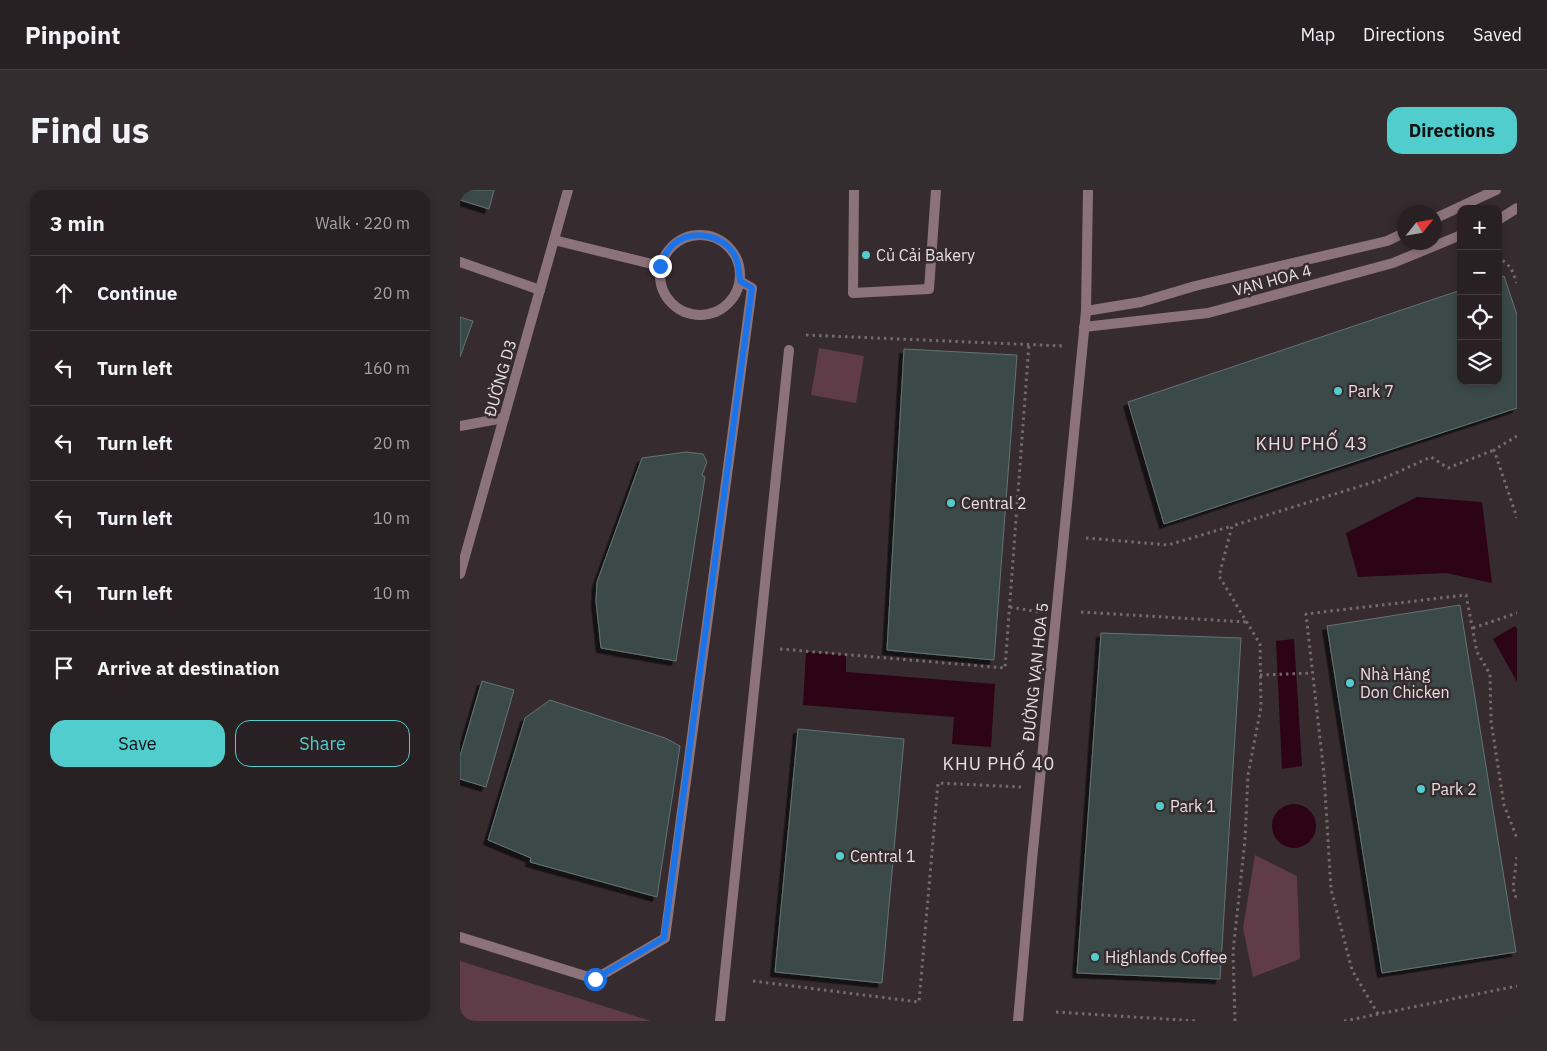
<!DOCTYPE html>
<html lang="en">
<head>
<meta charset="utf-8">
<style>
  :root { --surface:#282022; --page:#342d2f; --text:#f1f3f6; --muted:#a5a3a5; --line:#443e40; --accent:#52cdce }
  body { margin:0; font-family:"IBM Plex Sans",sans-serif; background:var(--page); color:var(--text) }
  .controls { position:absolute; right:15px; top:15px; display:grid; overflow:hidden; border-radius:10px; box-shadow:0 2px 8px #0003 }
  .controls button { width:45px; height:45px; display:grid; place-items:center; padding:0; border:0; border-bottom:1px solid var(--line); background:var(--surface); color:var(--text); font:25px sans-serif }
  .compass { position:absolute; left:937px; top:15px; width:45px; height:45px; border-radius:50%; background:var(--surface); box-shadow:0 2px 8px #0003; rotate:59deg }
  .stop { position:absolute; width:15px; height:15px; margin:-11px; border:4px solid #1a73e8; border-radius:50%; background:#fff }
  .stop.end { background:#1a73e8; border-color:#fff; box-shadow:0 1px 5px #0008 }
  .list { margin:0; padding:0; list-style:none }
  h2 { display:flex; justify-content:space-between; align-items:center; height:65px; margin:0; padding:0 20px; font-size:21px }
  h2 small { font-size:16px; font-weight:400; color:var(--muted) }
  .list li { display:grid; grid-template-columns:32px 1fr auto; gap:15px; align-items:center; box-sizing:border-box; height:75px; padding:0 20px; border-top:1px solid var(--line) }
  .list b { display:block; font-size:19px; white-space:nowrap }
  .list em { font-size:16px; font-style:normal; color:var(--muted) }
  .actions { display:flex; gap:10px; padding:15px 20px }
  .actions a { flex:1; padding:11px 0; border:1px solid var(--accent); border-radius:15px; text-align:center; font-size:18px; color:var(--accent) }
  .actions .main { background:var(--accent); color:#111 }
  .icon { flex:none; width:28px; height:28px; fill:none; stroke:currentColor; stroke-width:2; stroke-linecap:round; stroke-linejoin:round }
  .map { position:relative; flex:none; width:1057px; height:831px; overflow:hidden; border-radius:15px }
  header { display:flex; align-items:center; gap:30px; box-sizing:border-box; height:70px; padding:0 25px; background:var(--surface); border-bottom:1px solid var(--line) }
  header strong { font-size:24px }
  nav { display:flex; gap:28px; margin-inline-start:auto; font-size:18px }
  .intro { display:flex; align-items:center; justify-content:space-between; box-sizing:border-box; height:120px; padding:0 30px }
  h1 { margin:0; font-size:35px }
  .button { padding:12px 22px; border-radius:15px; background:var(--accent); color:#111; font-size:18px; font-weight:700 }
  main { display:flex; gap:30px; padding:0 30px }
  aside { flex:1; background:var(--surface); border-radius:15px; box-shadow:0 2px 8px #0003 }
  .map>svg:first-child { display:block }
  .green { fill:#603b48 }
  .water { fill:#2d0316 }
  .building { fill:#3b4a4a; stroke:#647373; filter:url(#shadow) }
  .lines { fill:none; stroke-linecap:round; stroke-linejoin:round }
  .path { stroke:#756b6e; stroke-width:3; stroke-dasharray:2.5 4; stroke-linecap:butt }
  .service { stroke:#8c737b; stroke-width:10 }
  .minor { stroke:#8c737b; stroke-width:10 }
  .route { stroke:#1a73e8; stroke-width:6 }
  .poi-dot { fill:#52cdce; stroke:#362b2e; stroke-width:2 }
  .labels { text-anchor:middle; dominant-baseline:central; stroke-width:5; stroke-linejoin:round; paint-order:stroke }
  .poi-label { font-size:16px; fill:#e7dfe1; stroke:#362b2e; text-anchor:start }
  .street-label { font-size:16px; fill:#e7dfe1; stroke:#362b2e }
  .neighbourhood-label { font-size:18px; letter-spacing:1px; fill:#e7dfe1; stroke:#362b2e }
</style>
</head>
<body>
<header>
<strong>Pinpoint</strong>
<nav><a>Map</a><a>Directions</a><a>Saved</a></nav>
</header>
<div class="intro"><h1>Find us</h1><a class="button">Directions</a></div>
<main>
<aside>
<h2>3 min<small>Walk · 220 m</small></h2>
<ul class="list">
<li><svg class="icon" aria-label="ahead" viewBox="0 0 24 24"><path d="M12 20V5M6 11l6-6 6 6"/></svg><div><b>Continue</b></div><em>20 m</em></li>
<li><svg class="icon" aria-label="left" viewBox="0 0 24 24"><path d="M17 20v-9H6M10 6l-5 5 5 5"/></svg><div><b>Turn left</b></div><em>160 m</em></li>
<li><svg class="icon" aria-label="left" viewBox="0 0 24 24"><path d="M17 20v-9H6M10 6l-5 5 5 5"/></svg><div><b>Turn left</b></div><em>20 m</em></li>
<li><svg class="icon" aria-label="left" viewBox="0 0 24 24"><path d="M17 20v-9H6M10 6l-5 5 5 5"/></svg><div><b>Turn left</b></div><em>10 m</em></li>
<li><svg class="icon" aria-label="left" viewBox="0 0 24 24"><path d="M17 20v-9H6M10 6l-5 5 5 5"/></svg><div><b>Turn left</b></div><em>10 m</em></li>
<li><svg class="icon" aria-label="arrive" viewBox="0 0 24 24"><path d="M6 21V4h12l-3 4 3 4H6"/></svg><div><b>Arrive at destination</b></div></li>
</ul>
<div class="actions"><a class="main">Save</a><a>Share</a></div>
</aside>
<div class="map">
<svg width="1057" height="831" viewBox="0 0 1057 831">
  <defs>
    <filter id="shadow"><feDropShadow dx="-4.5" dy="4.5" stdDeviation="0" flood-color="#0009"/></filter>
  </defs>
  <rect width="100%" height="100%" fill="#362b2e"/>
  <!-- green -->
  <g class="green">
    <path d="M 359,158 L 404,166 L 396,213 L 351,205 Z"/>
    <path d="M 795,665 L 837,686 L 840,769 L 793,787 L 783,738 Z"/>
    <path d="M 0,771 L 191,831 L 0,831 Z"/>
  </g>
  <!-- water -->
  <g class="water">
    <path d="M 957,307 L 1022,312 L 1032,393 L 986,383 L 898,387 L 886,343 Z"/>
    <path d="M 1055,436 L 1057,439 L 1057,492 L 1033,449 Z"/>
    <path d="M 834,449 L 842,576 L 822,579 L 816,451 Z"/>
    <path d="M 346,462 L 386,465 L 386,482 L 535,494 L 531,557 L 492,554 L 494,527 L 343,515 Z"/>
    <circle cx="834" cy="636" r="22"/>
  </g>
  <!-- building -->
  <g class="building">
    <path d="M 0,0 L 34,0 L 29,19 L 0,10 Z"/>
    <path d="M 1044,86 L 1057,125 L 1057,218 L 704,334 L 668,212 L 1001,100 L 1001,191 L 1038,191 L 1038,88 Z"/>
    <path d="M 0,127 L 13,131 L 0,167 Z"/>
    <path d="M 444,159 L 557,165 L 534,470 L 427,460 Z"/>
    <path d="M 226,262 L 243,264 L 247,272 L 242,285 L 245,287 L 216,471 L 141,458 L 136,411 L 137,392 L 182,268 Z"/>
    <path d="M 1000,415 L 1056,762 L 922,783 L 867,436 Z"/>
    <path d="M 641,443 L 781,448 L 760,789 L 617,783 Z"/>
    <path d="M 22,491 L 54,500 L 26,597 L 0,589 L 0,566 Z"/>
    <path d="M 90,510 L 205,548 L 220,556 L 197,707 L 70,672 L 71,668 L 28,650 L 65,528 Z"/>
    <path d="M 338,539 L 444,549 L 422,793 L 315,782 Z"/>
  </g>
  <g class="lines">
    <!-- path -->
    <g class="path">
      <path d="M 1038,66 L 1051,78 L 1057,93"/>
      <path d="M 346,145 L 603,156"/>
      <path d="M 1057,246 L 1034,260 L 1057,328"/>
      <path d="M 626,348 L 708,355 L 772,336"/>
      <path d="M 550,417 L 579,422"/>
      <path d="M 621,422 L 786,432"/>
      <path d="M 1013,438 L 1057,423"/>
      <path d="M 320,459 L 545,478 L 569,154"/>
      <path d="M 800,485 L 852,483"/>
      <path d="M 1057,667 L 1053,697 L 1057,711"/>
      <path d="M 293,791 L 459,812 L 478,593 L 561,597"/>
      <path d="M 596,822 L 737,831"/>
      <path d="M 918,824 L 892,780 L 871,699 L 864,584 L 846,424 L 1006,405 L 1017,462 L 1030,484 L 1031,531 L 1044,615 L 1057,648"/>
      <path d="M 775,831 L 773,762 L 785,650 L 788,585 L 801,517 L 800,454 L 759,386 L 772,336 L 920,290 L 971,267 L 988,278 L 1034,260"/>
      <path d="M 884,831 L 1057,796"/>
    </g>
    <!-- service -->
    <g class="service">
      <path d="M 394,0 L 393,103 L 469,99 L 476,0"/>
      <circle cx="240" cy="85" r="40"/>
      <path d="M 94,50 L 200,76"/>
      <path d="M 0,236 L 44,228"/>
      <path d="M 0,747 L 135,789 L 205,748 L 292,98 L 280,91"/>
    </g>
    <!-- minor -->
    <g class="minor">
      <path d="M 974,29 L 1036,0"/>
      <path d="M 1038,30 L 1057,18"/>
      <path d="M 0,72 L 80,100"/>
      <path d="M 626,121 L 681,112 L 735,96 L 927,51 L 944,43"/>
      <path d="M 624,137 L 748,123 L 933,73 L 1001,45"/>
      <path d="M 0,384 L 108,0"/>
      <path d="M 260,831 L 329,160"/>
      <path d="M 558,831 L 572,670 L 626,121 L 628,0"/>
    </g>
  </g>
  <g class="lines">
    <!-- route -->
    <path class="route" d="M 135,789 L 204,748 L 292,98 L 280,91 C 279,82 279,72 274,64 C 262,45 234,39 215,53 C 207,59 204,67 200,76"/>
  </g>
  <!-- markers -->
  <g class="poi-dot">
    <circle cx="406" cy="65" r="5"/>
    <circle cx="878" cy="201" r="5"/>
    <circle cx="491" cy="313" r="5"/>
    <circle cx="890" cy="493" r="5"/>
    <circle cx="961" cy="599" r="5"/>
    <circle cx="700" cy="616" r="5"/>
    <circle cx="380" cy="666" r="5"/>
    <circle cx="635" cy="767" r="5"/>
  </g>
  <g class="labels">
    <!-- poi labels -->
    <g class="poi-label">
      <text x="416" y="65">Củ Cải Bakery</text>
      <text x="888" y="201">Park 7</text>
      <text x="501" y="313">Central 2</text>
      <text x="900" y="484">Nhà Hàng<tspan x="900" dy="18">Don Chicken</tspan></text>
      <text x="971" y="599">Park 2</text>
      <text x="710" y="616">Park 1</text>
      <text x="390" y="666">Central 1</text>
      <text x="645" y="767">Highlands Coffee</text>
    </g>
    <!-- street labels -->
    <g class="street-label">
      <text transform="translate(812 90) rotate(-15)">VẠN HOA 4</text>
      <text transform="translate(40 188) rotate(-74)">ĐƯỜNG D3</text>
      <text transform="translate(575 482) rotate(-84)">ĐƯỜNG VẠN HOA 5</text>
    </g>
    <!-- neighbourhood labels -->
    <g class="neighbourhood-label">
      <text x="852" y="253">KHU PHỐ 43</text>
      <text x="539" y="573">KHU PHỐ 40</text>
    </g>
  </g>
</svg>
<div class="controls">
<button>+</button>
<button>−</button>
<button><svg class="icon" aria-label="locate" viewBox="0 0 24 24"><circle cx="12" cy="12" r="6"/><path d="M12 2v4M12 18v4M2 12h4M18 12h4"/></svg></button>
<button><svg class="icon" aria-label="layers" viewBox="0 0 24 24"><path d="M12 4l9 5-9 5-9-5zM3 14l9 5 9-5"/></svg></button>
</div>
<svg class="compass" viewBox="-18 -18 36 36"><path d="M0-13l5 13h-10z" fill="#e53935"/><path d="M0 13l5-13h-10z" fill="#a5a3a5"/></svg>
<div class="stop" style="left:135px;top:789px"></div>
<div class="stop end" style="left:200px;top:76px"></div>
</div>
</main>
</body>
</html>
